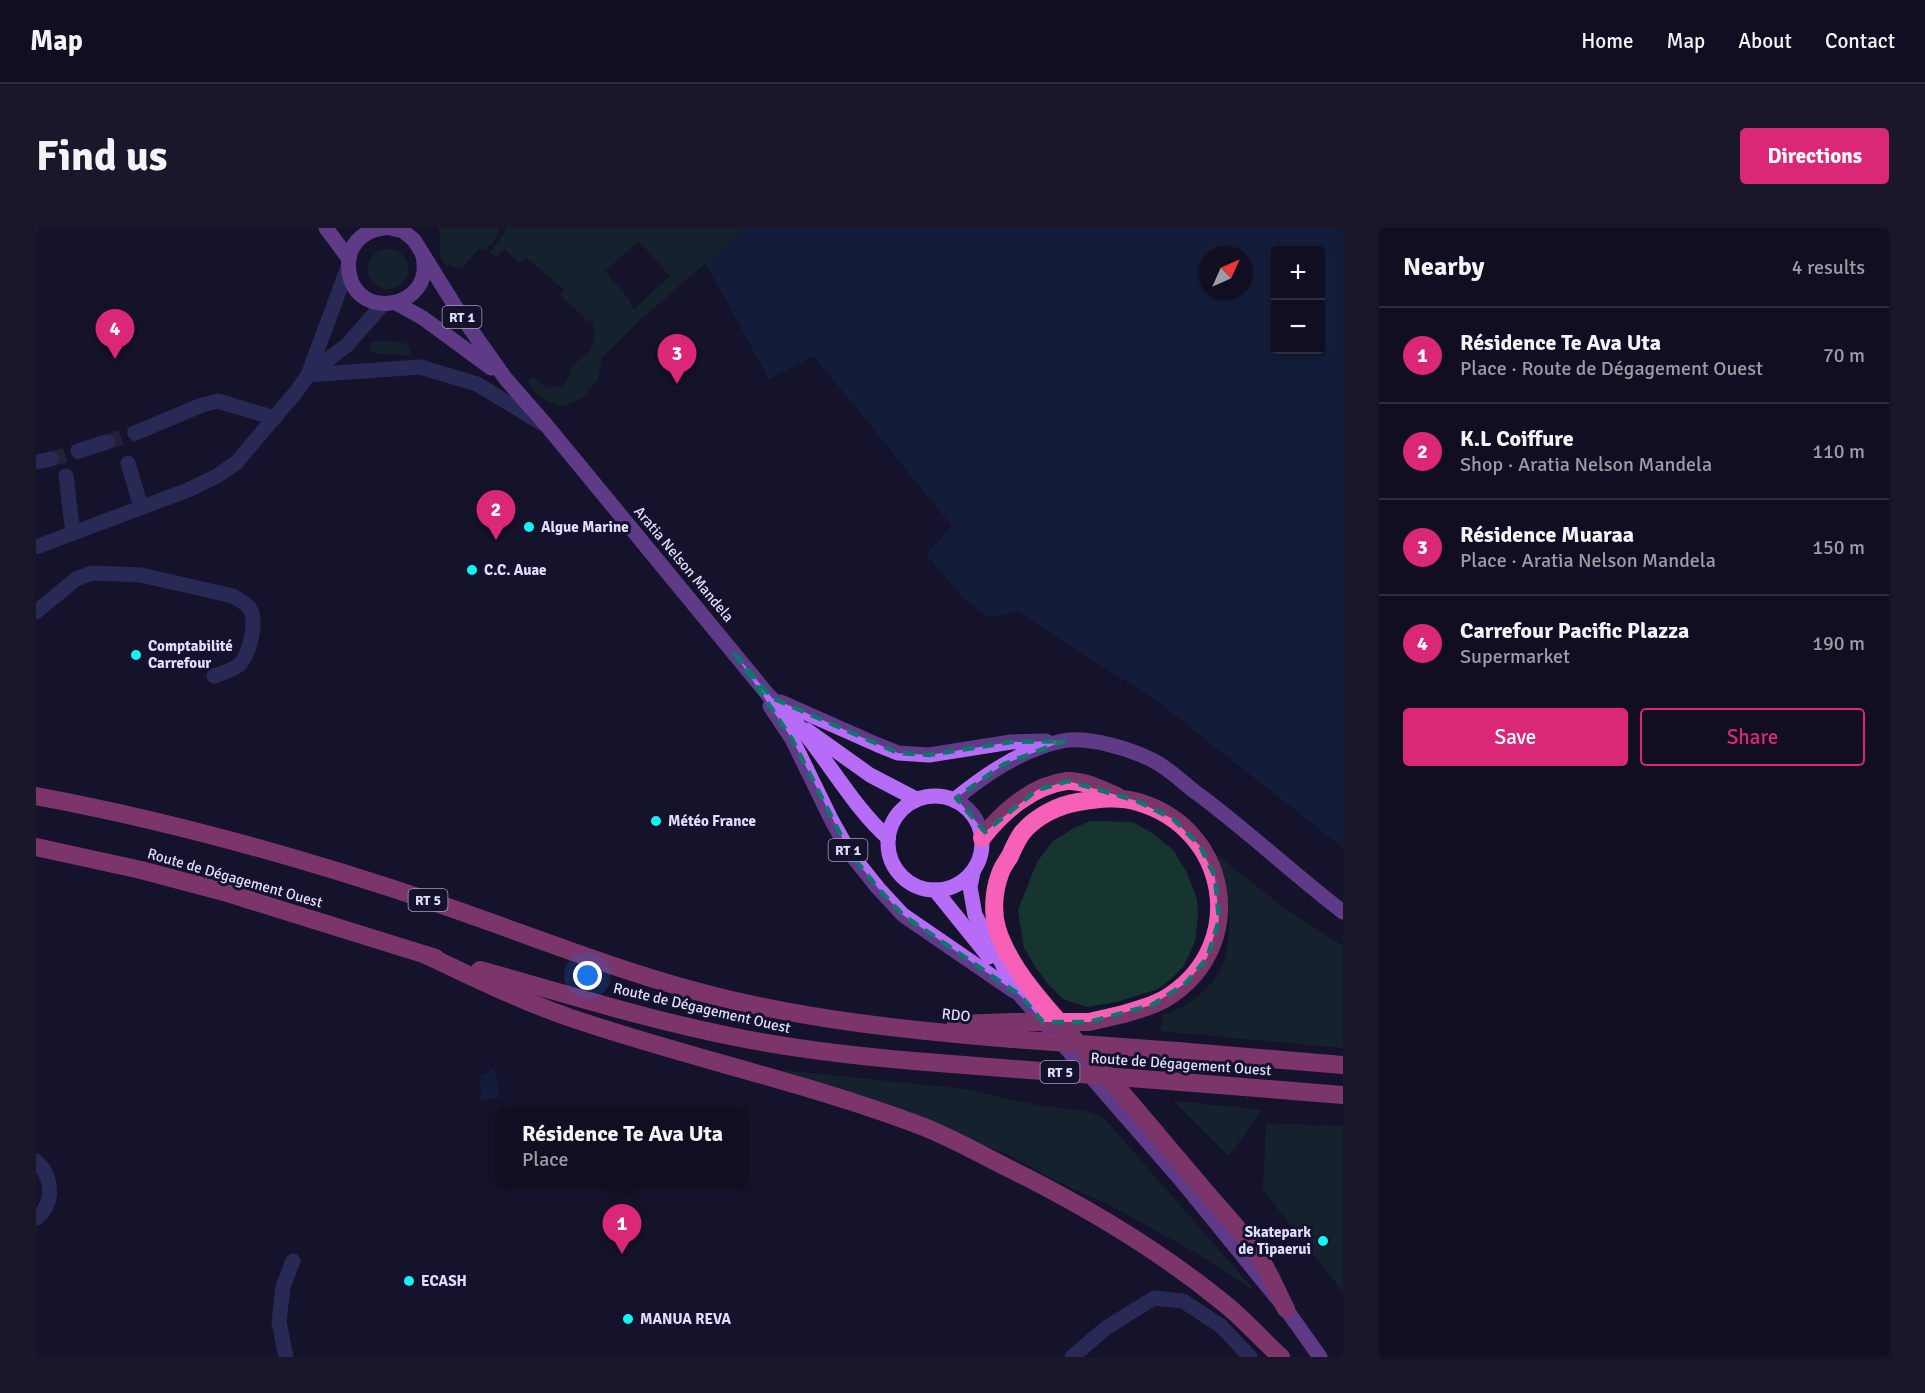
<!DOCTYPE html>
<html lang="en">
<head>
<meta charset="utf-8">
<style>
  :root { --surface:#100e20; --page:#191729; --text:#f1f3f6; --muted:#9c9ca5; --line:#302e3e; --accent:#db2777 }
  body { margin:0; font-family:Signika,sans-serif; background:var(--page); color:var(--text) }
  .controls { position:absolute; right:18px; top:18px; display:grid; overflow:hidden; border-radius:6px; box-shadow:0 2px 4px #0004 }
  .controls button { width:54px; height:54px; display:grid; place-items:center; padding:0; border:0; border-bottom:2px solid var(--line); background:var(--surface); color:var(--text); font:30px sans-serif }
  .compass { position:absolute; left:1163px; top:18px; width:54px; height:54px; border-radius:50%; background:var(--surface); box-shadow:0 2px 4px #0004; rotate:45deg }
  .you { position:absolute; left:552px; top:748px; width:21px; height:21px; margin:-15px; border:4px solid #fff; border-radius:50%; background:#1a73e8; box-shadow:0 0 0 9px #1a73e833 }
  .badge { display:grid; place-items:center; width:39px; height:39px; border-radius:50%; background:var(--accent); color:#fff; font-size:20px; font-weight:700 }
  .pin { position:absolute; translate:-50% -50px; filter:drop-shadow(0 2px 3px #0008) }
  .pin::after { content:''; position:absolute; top:32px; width:21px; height:18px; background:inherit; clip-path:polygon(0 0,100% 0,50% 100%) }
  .popup { position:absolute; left:462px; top:879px; width:249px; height:78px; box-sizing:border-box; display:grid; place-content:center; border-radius:6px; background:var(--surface); filter:drop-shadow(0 2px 4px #0005); font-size:20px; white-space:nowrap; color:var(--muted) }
  .popup b { font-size:22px; color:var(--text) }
  .popup::after { content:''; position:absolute; left:50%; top:100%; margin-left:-12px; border:12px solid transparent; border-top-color:var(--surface) }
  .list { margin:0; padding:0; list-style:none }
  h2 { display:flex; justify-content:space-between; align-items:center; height:78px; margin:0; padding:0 24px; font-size:26px }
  h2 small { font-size:20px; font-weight:400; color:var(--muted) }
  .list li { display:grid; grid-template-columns:39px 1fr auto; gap:18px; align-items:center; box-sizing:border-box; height:96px; padding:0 24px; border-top:2px solid var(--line) }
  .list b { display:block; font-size:22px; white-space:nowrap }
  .list p { margin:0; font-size:20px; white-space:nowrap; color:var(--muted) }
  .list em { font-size:20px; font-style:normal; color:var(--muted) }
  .actions { display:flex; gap:12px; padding:18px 24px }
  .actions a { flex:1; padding:14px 0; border:2px solid var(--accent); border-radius:6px; text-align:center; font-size:21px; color:var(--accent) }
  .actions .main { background:var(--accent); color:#fff }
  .map { position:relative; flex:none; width:1307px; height:1129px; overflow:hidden; border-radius:6px }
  header { display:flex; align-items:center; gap:36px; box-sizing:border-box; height:84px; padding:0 30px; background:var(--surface); border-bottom:2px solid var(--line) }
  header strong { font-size:28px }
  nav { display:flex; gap:33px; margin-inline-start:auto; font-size:21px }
  .intro { display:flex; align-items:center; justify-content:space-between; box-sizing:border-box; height:144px; padding:0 36px }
  h1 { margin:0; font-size:42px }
  .button { padding:15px 27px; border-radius:6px; background:var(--accent); color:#fff; font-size:21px; font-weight:700 }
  main { display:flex; gap:36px; padding:0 36px }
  aside { flex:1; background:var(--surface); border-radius:6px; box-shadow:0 2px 4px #0004 }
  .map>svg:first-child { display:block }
  .green { fill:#163531; fill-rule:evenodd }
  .water { fill:#102c4c; fill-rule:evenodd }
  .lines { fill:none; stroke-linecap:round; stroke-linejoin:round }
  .minor-tunnel { stroke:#33324a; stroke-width:15; stroke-dasharray:15 8; stroke-linecap:butt }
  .minor { stroke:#414587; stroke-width:15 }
  .major { stroke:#b66cf7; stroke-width:15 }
  .highway { stroke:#f760b7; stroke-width:18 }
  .highway-bridge { stroke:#f760b7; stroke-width:18 }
  .marked { fill:none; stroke:#0f766e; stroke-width:4.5; stroke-dasharray:12 8; stroke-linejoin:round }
  .poi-dot { fill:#15f2f3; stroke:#15132b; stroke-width:2 }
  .labels { text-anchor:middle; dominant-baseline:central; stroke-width:6; stroke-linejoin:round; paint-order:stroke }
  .shield { fill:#15132b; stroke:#a2a2be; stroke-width:1.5 }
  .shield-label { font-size:14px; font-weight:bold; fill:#dfdffd }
  .poi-label { font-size:15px; font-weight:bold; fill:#dfdffd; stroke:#15132b; text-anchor:start }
  .street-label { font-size:15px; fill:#dfdffd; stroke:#15132b }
</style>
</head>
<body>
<header>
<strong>Map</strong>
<nav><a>Home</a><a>Map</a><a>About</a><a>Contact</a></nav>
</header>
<div class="intro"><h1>Find us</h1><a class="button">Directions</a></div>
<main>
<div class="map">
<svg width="1307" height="1129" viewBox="0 0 1307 1129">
  <rect width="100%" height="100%" fill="#15132b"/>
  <!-- green -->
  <g class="green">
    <path d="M 402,0 L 462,0 L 463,2 L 458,13 L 448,22 L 444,20 L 425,41 C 392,35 410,19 402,0 Z"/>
    <path d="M 471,0 L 709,0 L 600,96 L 566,130 L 562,152 L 546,170 L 528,178 L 520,177 L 503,168 L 492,154 L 496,149 L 512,160 L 526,158 L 534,147 L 536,138 L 555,122 L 559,107 L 556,92 L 553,94 L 524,67 L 528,62 L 490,29 L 483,35 L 468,21 L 460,30 L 454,25 ZM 603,13 L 634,48 L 597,82 L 592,70 L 569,43 Z"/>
    <circle cx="352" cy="41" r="20"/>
    <path d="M 348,112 L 372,116 L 375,125 L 371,128 L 337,125 L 334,118 L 335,115 Z"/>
    <path d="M 1055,593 L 1097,594 L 1116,605 L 1137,622 L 1150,643 L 1161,671 L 1162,688 L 1159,713 L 1148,738 L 1135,751 L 1122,761 L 1081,774 L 1051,779 L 1027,771 L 1012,756 L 1000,740 L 988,720 L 982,682 L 1001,634 L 1017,613 L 1038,600 Z"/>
    <path d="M 1176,623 L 1248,680 L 1307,718 L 1307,820 L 1124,803 L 1127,787 C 1153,779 1177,760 1188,734 C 1196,714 1194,664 1186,643 C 1184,636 1179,629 1176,623 Z"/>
    <path d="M 746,842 L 928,861 L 1005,878 L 1045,882 L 1066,888 L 1218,1062 L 1160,1025 L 1074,977 L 1020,953 L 971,926 Z"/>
    <path d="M 1138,873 L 1226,882 L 1193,928 Z"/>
    <path d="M 1230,895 L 1307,898 L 1307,1064 L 1227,962 Z"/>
  </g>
  <!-- water -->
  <g class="water">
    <path d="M 709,0 L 1307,0 L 1307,620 L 1125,476 L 981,383 L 954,390 L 930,373 L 890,327 L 916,298 L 778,128 L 733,151 L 669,34 ZM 1240,22 L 1284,22 L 1284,122 L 1240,122 ZM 1172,27 L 1208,27 L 1208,63 L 1172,63 Z"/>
    <path d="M 458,841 L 464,869 L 445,873 L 444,848 Z"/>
  </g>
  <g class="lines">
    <!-- minor-tunnel -->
    <g class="minor-tunnel">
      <path d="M 71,214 L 99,205"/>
      <path d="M 15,231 L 42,223"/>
    </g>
    <!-- minor -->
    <g class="minor">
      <path d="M 272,147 L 384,139 L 441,156 L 507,196"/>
      <path d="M 272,147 L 311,117 L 347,76"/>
      <path d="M 99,205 L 166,177 L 182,173 L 239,190"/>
      <path d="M 42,223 L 71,214"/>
      <path d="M 0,234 L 15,231"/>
      <path d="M 92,235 L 105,279"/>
      <path d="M 30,248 L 37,305"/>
      <path d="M 0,319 L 152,262 L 181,248 L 200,235 L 260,164 L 272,147 L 312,39"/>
      <path d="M 0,384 L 40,351 L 56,345 L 105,347 L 197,368 C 203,372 212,376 215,383 C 221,396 213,426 204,436 C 198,442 186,445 178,448"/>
      <path d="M 0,933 C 17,948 19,976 0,990"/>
      <path d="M 250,1129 L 243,1094 L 247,1059 L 257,1033"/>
      <path d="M 1036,1129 L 1070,1100 L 1118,1070 L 1147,1073 L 1185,1098 L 1214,1129"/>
    </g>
    <!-- major -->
    <g class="major">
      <path d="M 290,0 L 313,31"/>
      <path d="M 349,0 C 335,1 322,8 316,21 C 312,28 312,36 313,44 C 320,94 399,81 387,28"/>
      <path d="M 354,0 L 367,3 L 378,12 L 424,86 L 469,150 L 511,198 L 733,468 C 781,508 806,568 852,610"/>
      <path d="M 360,75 L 387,90 L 455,140"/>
      <path d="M 745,474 L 842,517 L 862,525 L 893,527 L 975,514 L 1010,513"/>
      <path d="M 734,478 L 756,511 L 796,593 L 814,625 L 842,660 L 867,687 L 978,763"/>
      <path d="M 771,502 L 834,547 L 880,571"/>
      <circle cx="899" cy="615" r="47"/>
      <path d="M 918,572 C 950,546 985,522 1026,513 C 1052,508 1095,521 1118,533 C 1132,540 1145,553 1158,563 C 1210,601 1256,645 1307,684"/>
      <path d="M 937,644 L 934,659 L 939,687 L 983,766 L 1145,952 L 1250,1081 L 1284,1129"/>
      <path d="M 899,662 L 953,729"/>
    </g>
    <!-- highway -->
    <g class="highway">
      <path d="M 0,568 C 135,593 267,630 397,674 C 483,703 568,738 656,762 C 760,791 870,802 977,811"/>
      <path d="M 946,610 C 966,584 997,557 1031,553 C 1048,552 1066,562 1081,568"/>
      <path d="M 0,619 L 105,642 L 188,664 L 400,730"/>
      <path d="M 390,727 C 437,749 485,773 535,790 C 652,830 773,855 888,899 C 918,911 946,927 974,941 C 1051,979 1123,1022 1189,1076 C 1209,1092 1226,1112 1245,1129"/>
      <path d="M 444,742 C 530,766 616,793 704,810 C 770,823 837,830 903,835"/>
      <path d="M 1088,786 C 1104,781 1121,777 1135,767 C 1213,714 1192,600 1102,574 C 1082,568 1062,571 1042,574 C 1022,577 999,589 986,605 C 981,612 977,621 974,628 C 971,633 966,639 964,646 C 958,662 956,683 961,700 C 975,748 1027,797 1059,834 C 1095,875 1129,916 1164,957 C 1182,979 1203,1000 1219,1023 C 1232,1040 1240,1062 1250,1081"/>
      <path d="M 920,796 L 978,794"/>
      <path d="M 1141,823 L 1307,837"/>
      <path d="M 1145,854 L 1307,867"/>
    </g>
    <!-- highway-bridge -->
    <g class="highway-bridge">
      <path d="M 978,794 L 1053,794 L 1088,786"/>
      <path d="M 977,811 L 1141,823"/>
      <path d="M 903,835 L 1145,854"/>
    </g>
  </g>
  <!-- marked area -->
  <path d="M0 0H1307V1129H0ZM 699,426 L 736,470 L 862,525 L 893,527 L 975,514 L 1028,513 L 968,536 L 920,570 L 949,604 L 1001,562 L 1032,553 L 1101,573 L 1137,591 L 1164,618 L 1179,649 L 1183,692 L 1171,730 L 1150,755 L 1116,777 L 1053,794 L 1007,794 L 984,767 L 867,687 L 842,660 L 814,625 L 756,511 Z" fill="#15132b" fill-opacity=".55" fill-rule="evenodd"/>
  <path class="marked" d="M 699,426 L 736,470 L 862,525 L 893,527 L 975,514 L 1028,513 L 968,536 L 920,570 L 949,604 L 1001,562 L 1032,553 L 1101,573 L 1137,591 L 1164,618 L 1179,649 L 1183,692 L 1171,730 L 1150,755 L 1116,777 L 1053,794 L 1007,794 L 984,767 L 867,687 L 842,660 L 814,625 L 756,511 Z"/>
  <!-- markers -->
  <g class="poi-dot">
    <circle cx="493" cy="299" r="6"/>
    <circle cx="436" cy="342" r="6"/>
    <circle cx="100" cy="427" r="6"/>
    <circle cx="620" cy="593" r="6"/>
    <circle cx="1287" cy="1013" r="6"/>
    <circle cx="373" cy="1053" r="6"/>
    <circle cx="592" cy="1091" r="6"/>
  </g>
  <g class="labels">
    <!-- shield labels -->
    <g class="shield">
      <rect x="406.5" y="78" width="39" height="22" rx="4.5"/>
      <rect x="792.5" y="611" width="39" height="22" rx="4.5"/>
      <rect x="372.5" y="661" width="39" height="22" rx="4.5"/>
      <rect x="1004.5" y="833" width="39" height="22" rx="4.5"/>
    </g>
    <g class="shield-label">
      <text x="426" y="89">RT 1</text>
      <text x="812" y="622">RT 1</text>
      <text x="392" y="672">RT 5</text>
      <text x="1024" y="844">RT 5</text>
    </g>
    <!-- poi labels -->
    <g class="poi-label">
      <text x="505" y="299">Algue Marine</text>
      <text x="448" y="342">C.C. Auae</text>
      <text x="112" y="418">Comptabilité<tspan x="112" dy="17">Carrefour</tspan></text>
      <text x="632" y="593">Météo France</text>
      <text x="1275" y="1004" text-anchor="end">Skatepark<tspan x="1275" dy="17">de Tipaerui</tspan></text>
      <text x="385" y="1053">ECASH</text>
      <text x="604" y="1091">MANUA REVA</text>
    </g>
    <!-- street labels -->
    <g class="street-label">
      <text transform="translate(648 336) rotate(50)">Aratia Nelson Mandela</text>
      <text transform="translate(199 650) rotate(16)">Route de Dégagement Ouest</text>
      <text transform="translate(666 780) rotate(13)">Route de Dégagement Ouest</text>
      <text transform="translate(920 787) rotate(6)">RDO</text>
      <text transform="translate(1145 836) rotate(4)">Route de Dégagement Ouest</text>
    </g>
  </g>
</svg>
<div class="controls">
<button>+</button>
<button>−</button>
</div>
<svg class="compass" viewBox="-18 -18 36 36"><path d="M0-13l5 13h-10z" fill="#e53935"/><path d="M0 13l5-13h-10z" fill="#9c9ca5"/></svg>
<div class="you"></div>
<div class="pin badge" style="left:586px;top:1026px">1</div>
<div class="popup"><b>Résidence Te Ava Uta</b>Place</div>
<div class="pin badge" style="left:460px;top:312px">2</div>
<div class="pin badge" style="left:641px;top:156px">3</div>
<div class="pin badge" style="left:79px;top:131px">4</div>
</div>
<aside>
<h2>Nearby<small>4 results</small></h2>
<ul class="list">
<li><span class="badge">1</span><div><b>Résidence Te Ava Uta</b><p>Place · Route de Dégagement Ouest</p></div><em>70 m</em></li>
<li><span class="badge">2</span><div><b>K.L Coiffure</b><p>Shop · Aratia Nelson Mandela</p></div><em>110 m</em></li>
<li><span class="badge">3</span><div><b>Résidence Muaraa</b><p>Place · Aratia Nelson Mandela</p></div><em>150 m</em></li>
<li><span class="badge">4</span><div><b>Carrefour Pacific Plazza</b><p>Supermarket</p></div><em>190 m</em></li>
</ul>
<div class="actions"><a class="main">Save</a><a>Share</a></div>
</aside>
</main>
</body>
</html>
